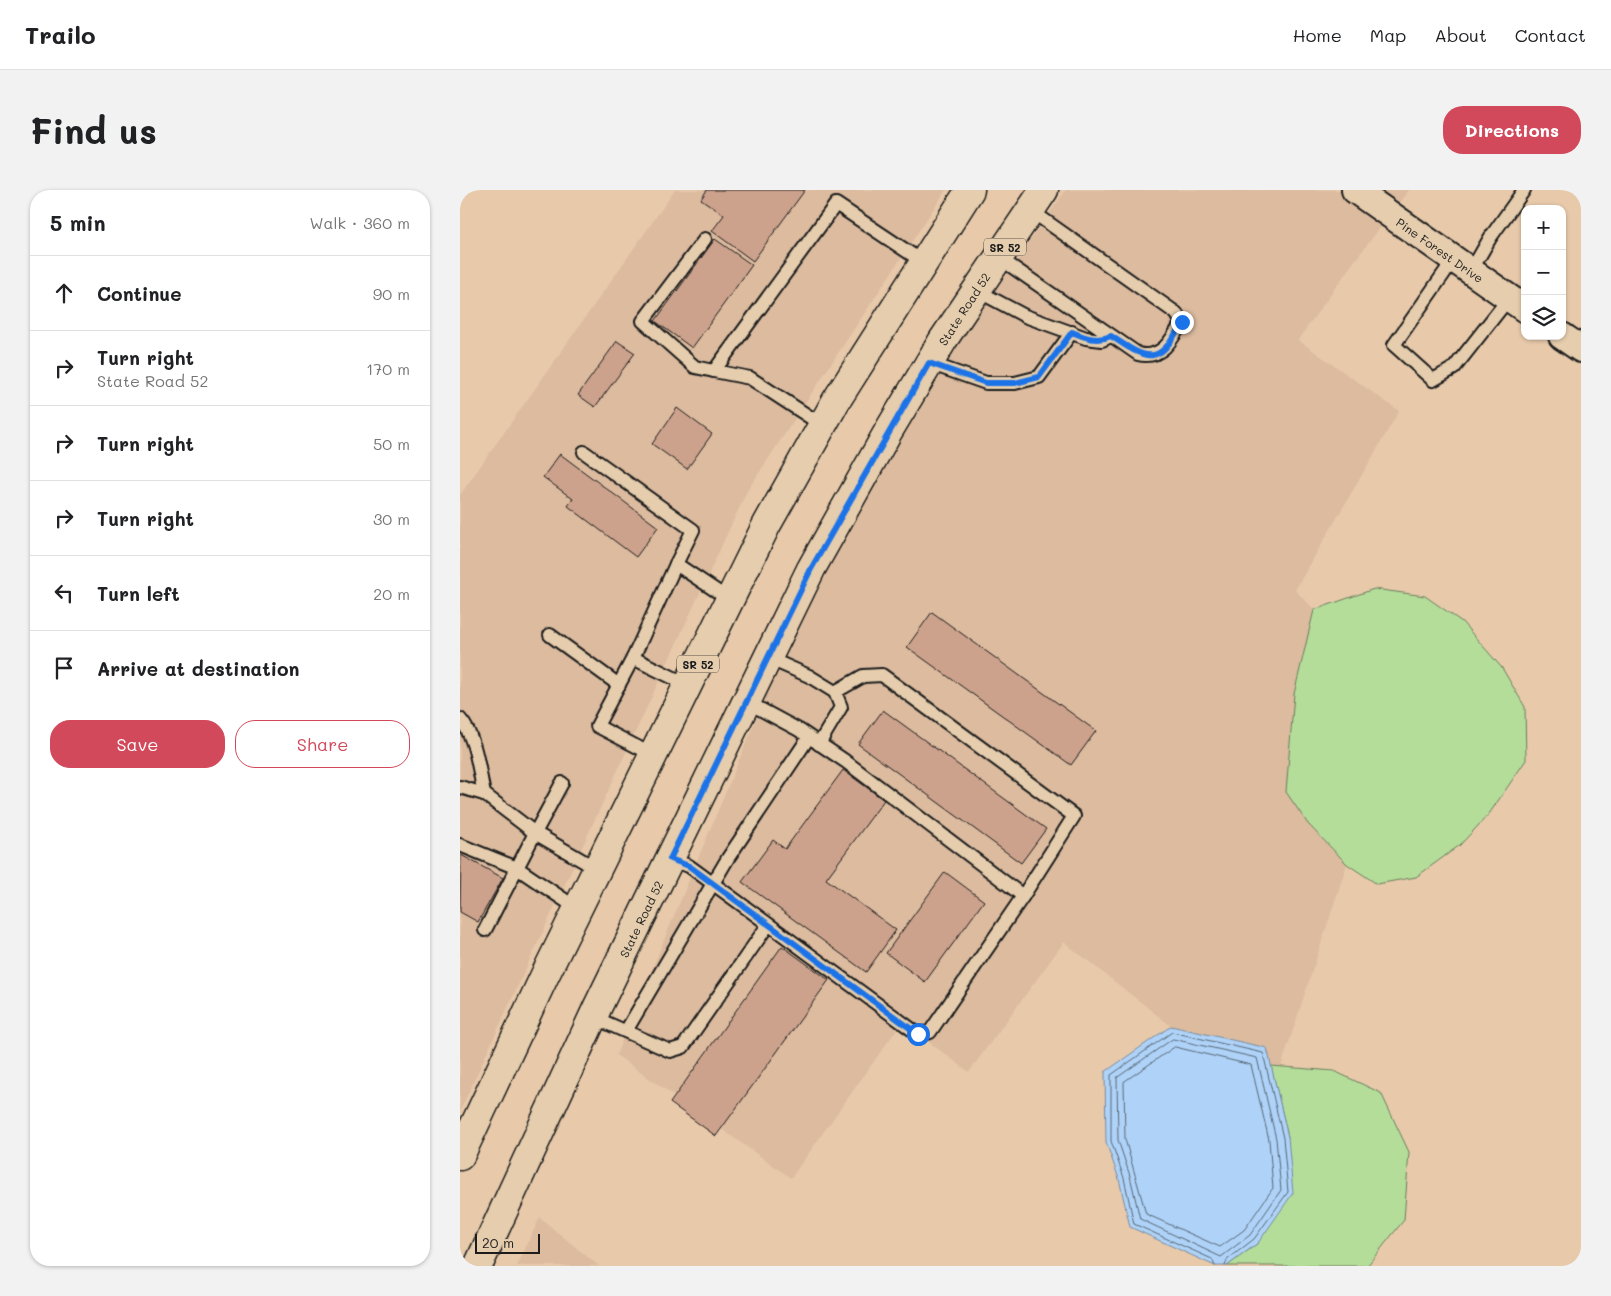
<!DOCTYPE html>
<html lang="en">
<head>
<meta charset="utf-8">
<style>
  :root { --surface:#fff; --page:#f2f2f2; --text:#202124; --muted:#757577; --line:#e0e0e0; --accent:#d1495b }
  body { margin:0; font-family:Mali,sans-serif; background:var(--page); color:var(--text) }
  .controls { position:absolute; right:15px; top:15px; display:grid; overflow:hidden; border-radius:10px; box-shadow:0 1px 4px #0004 }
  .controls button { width:45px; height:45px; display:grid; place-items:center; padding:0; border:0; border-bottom:1px solid var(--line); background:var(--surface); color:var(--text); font:25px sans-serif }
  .scale { position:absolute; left:15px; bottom:12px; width:65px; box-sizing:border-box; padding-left:5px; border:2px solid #1c1c1c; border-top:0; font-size:14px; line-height:18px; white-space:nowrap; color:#1c1c1c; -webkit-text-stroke:4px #e5cdad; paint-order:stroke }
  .stop { position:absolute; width:15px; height:15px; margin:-11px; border:4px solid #1a73e8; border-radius:50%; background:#fff }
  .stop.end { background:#1a73e8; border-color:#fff; box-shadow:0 1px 5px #0008 }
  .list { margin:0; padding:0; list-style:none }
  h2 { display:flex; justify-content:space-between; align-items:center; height:65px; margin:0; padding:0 20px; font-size:21px }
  h2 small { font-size:16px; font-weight:400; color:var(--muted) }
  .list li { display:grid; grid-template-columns:32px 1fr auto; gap:15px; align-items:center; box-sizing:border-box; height:75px; padding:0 20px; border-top:1px solid var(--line) }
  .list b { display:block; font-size:19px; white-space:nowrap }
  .list p { margin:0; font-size:16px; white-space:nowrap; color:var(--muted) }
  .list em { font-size:16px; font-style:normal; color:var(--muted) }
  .actions { display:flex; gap:10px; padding:15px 20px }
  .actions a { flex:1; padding:11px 0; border:1px solid var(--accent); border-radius:20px; text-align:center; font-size:18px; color:var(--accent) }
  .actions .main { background:var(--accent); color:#fff }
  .icon { flex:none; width:28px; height:28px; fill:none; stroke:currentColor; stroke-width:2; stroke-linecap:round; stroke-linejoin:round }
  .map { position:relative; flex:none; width:1121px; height:1076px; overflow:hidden; border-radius:20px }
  header { display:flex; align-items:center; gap:30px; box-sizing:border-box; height:70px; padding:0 25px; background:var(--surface); border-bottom:1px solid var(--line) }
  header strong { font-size:24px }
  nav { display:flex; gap:28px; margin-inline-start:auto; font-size:18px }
  .intro { display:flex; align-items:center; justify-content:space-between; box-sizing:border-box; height:120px; padding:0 30px }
  h1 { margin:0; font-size:35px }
  .button { padding:12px 22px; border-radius:20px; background:var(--accent); color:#fff; font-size:18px; font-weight:700 }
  main { display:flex; gap:30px; padding:0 30px }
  aside { flex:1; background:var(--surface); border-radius:20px; box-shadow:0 1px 4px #0004 }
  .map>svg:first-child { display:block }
  .built { fill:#dcbb9f }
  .green { fill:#b4dd9a; stroke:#687c5b }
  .water { fill:#afd3f8; stroke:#748aa0 }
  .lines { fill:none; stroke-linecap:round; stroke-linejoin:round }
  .shore { stroke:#576574; stroke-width:1 }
  .building { fill:#cca28c; stroke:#1c1c1c }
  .service-casing { stroke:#1c1c1c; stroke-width:16 }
  .minor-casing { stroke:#1c1c1c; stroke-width:30 }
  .primary-casing { stroke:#1c1c1c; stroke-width:31 }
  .service { stroke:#e5cdad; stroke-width:12 }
  .minor { stroke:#e5cdad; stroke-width:26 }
  .primary { stroke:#e5cdad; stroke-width:28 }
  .route { stroke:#1a73e8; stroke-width:6 }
  .labels { text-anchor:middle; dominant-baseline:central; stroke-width:4; stroke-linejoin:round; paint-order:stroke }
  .shield { fill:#e5cdad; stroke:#585148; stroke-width:1 }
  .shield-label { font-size:11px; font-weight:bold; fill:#1c1c1c }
  .street-label { font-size:12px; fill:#1c1c1c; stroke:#e5cdad }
</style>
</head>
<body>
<header>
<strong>Trailo</strong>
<nav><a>Home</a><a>Map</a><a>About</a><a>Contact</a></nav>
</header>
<div class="intro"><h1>Find us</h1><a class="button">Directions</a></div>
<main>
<aside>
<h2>5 min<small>Walk · 360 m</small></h2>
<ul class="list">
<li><svg class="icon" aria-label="ahead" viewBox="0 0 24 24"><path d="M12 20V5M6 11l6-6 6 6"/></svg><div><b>Continue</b></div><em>90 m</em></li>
<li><svg class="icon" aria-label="right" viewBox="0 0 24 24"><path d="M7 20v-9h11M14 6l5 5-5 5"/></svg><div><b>Turn right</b><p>State Road 52</p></div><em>170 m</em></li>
<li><svg class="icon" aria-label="right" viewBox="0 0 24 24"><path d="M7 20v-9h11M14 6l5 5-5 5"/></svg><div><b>Turn right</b></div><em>50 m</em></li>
<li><svg class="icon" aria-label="right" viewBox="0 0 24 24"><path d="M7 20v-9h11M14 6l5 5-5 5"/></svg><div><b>Turn right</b></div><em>30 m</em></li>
<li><svg class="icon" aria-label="left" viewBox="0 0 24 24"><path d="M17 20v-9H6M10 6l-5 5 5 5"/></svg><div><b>Turn left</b></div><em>20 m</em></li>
<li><svg class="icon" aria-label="arrive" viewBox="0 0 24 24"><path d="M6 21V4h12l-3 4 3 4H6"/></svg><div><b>Arrive at destination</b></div></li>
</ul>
<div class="actions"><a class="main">Save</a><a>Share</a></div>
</aside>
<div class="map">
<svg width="1121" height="1076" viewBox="0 0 1121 1076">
  <rect width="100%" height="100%" fill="#e8caab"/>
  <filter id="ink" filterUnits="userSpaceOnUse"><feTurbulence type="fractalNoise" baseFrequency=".02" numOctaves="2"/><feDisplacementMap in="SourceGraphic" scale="10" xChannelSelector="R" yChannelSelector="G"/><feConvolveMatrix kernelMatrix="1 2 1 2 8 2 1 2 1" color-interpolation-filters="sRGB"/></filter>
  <g filter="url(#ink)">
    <!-- built -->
    <g class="built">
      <path d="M 215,0 L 486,0 L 287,301 L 0,921 L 0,305 Z"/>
      <path d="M 606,0 L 949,0 L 893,73 L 838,150 L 939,221 L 835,400 L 855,420 L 834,504 L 848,634 L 887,674 L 821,877 L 811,876 L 807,858 L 711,836 L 604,752 L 509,882 L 442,832 L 331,988 L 156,865 L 320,472 L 362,386 L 440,247 L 494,157 Z"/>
      <path d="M 80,1027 L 81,1029 L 139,1076 L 57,1076 Z"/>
    </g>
    <!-- green -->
    <g class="green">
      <path d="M 914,399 L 965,406 L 1002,432 L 1042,478 L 1065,517 L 1066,570 L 1029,624 L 1000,655 L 956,687 L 917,694 L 887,674 L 848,634 L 826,602 L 834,504 L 854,420 Z"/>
      <path d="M 811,876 L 874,881 L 921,903 L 949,962 L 944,1030 L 907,1076 L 767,1076 L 798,1053 L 828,947 Z"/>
    </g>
    <!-- water -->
    <path class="water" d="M 711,836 L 807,858 L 828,947 L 833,1003 L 798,1053 L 767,1076 L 755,1076 L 670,1037 L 659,989 L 646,952 L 645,882 Z"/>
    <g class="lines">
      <!-- shore -->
      <g class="shore">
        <path d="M 713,849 L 797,868 L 816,949 L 821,1000 L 790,1045 L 761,1067 L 680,1029 L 670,986 L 658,950 L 657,888 Z"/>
        <path d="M 715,857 L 791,875 L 809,950 L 813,998 L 784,1040 L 760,1057 L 686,1024 L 665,949 L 664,892 Z"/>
        <path d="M 755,1076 L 752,1069 L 674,1034 L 664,988 L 651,951 L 651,885 L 712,842 L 803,863 L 823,948 L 828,1002 L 794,1049 L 767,1070 L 765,1076"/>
      </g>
    </g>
    <!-- building -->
    <g class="building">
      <path d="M 247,0 L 345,0 L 293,71 L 252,41 L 264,25 L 241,9 Z"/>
      <path d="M 255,49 L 292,75 L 232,158 L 195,131 Z"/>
      <path d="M 157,151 L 175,163 L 135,217 L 118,205 Z"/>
      <path d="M 217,218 L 252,244 L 227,279 L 192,254 Z"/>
      <path d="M 100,264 L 198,337 L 176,367 L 108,316 L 113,309 L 83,287 Z"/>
      <path d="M 472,422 L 636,541 L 611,575 L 447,457 Z"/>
      <path d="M 423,520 L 586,639 L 561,673 L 398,554 Z"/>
      <path d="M 383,580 L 424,610 L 366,689 L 436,740 L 406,782 L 282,692 L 313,650 L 325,659 Z"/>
      <path d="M 1,665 L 43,688 L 18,732 L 0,722 Z"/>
      <path d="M 485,682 L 524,711 L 465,792 L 426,763 Z"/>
      <path d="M 322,756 L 369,790 L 256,946 L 210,913 Z"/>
    </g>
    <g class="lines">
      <defs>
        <g id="service">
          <path d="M 245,49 L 183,131 L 235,177 L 254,181"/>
          <path d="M 538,67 L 678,164 C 701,170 712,150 722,132 L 716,123 L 570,20"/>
          <path d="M 994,69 L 934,155 L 973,190 L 994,178 L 1049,108"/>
          <path d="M 1011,81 L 1030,48 L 1064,0"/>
          <path d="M 516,100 L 565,126 L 626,148 L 642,150 L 651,146"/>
          <path d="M 469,173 L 526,193 L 555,193 L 579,187 L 612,142"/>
          <path d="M 362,235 L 290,188 L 254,181 L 376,14 L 463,72"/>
          <path d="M 124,262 L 233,340 L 216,374 L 270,410"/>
          <path d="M 90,445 L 159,495"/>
          <path d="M 173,468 L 216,374"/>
          <path d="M 308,468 L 349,486 L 375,502 L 381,517 L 359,554"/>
          <path d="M 375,502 L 403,486 L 422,485 L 614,626 L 563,706"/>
          <path d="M 0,529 C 16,547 19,581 24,604"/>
          <path d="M 193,565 L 137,536 L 173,468 L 228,495"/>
          <path d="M 0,597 L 24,604 L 75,643 L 102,593"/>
          <path d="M 0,655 L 57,678 L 25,740"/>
          <path d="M 210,669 L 229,676 L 458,844 L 470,842 L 563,706 L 385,571 L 339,540 L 287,512"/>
          <path d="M 118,719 L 57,678 L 75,643 L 137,679"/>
          <path d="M 133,827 L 210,861 L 223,857 L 308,735"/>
          <path d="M 166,841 L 268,668 L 349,547"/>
        </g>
        <g id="minor">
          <path d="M 895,0 L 1065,119"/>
          <path d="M 1102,146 L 1121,159"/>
        </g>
        <g id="primary">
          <path d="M 0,966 L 85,785 L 306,336 L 376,211 L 510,0"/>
          <path d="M 18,1076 L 138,816 L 351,379 L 429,240 L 483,150 L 584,0"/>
        </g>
      </defs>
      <!-- service casing -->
      <use href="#service" class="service-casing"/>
      <!-- minor casing -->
      <use href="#minor" class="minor-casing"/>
      <!-- primary casing -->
      <use href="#primary" class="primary-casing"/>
      <!-- service -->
      <use href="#service" class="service"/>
      <!-- minor -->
      <use href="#minor" class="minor"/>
      <!-- primary -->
      <use href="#primary" class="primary"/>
    </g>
  </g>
  <g class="lines" filter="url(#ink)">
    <!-- route -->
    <path class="route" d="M 458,844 L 229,676 L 210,669 L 351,379 L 469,173 L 526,193 L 555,193 L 579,187 L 612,142 C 626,148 637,152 651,146 C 688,171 699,177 722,132"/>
  </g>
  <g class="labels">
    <!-- shield labels -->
    <g class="shield">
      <rect x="524" y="48.5" width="42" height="17" rx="4"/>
      <rect x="217" y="465.5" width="42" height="17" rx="4"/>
    </g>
    <g class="shield-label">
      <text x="545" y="57">SR 52</text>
      <text x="238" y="474">SR 52</text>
    </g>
    <!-- street labels -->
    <g class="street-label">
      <text transform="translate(980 60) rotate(35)">Pine Forest Drive</text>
      <text transform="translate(504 119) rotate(-57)">State Road 52</text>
      <text transform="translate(181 729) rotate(-64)">State Road 52</text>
    </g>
  </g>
</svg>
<div class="controls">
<button>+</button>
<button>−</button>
<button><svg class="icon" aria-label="layers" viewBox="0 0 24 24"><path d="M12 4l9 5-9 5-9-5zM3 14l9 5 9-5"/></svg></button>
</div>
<div class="scale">20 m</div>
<div class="stop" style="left:458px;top:844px"></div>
<div class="stop end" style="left:722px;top:132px"></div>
</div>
</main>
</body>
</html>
